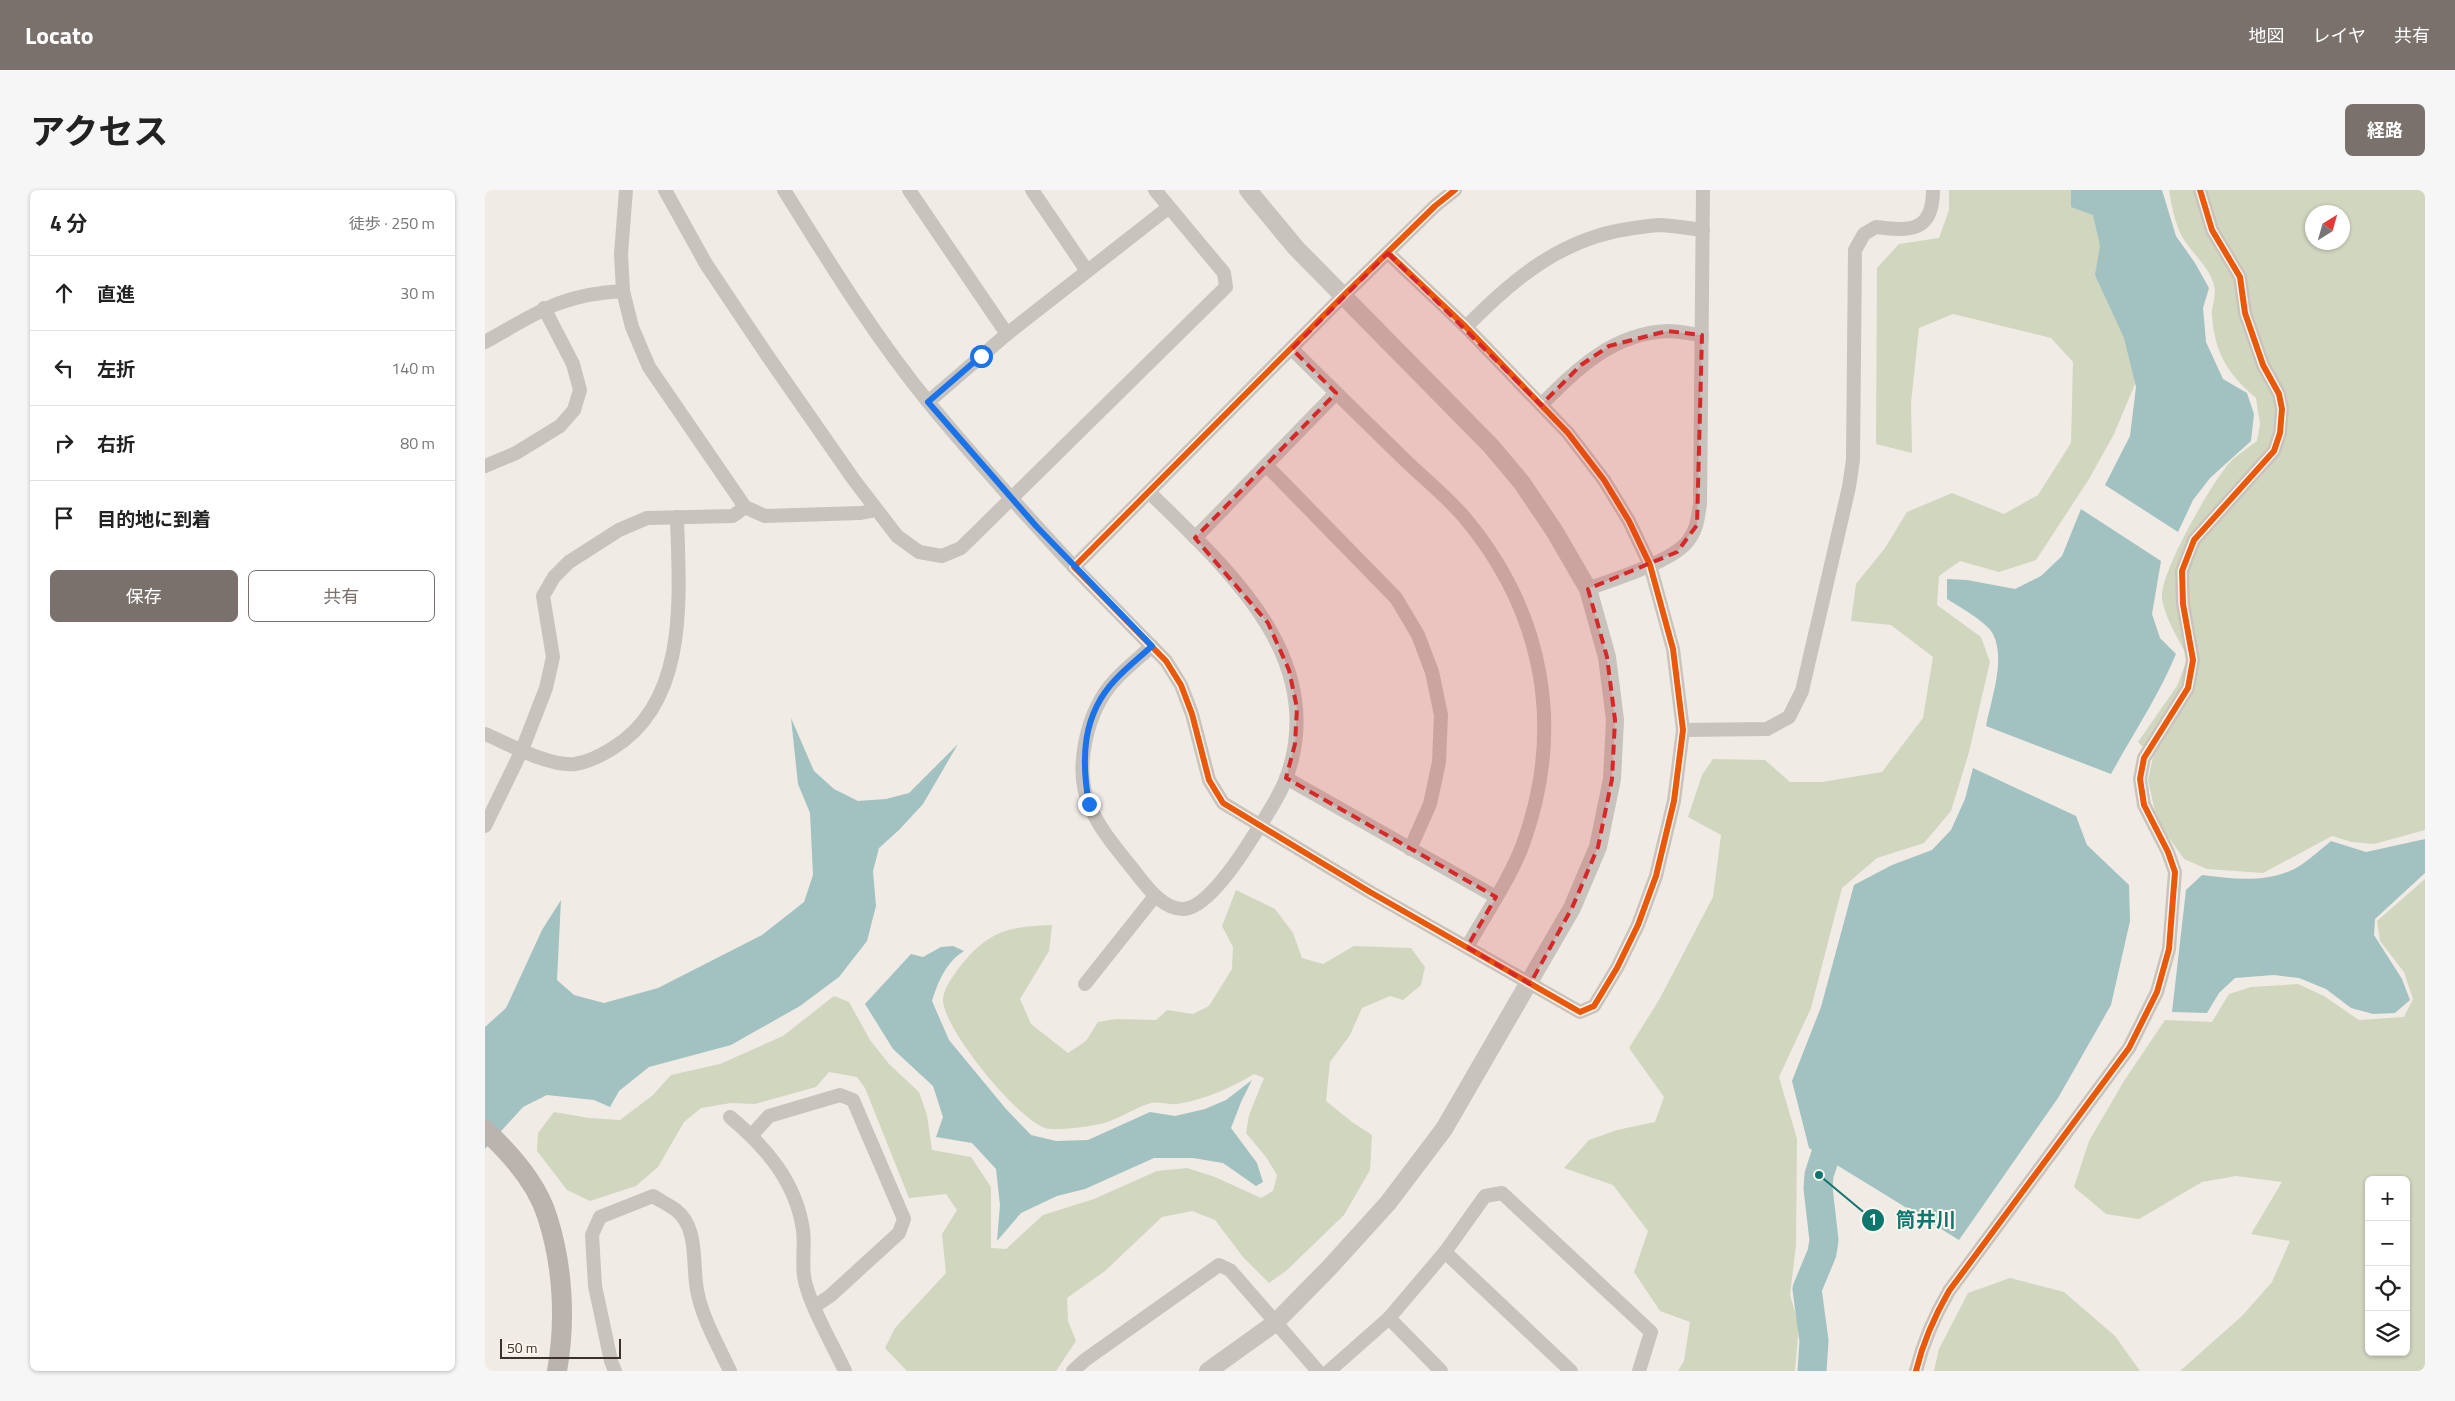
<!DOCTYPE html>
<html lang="ja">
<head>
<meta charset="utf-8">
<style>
  :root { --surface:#fff; --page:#f6f6f6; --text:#222; --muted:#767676; --line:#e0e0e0; --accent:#7a716c }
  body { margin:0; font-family:"Titillium Web","Noto Sans JP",sans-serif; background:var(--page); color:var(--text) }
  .controls { position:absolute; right:15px; bottom:15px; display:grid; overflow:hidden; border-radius:8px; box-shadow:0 1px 4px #0004 }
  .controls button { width:45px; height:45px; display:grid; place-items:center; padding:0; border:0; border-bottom:1px solid var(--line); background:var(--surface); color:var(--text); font:25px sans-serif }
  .compass { position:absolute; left:1820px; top:15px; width:45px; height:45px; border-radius:50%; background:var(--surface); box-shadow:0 1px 4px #0004; rotate:37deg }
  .scale { position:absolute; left:15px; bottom:12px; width:121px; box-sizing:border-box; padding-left:5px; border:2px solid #3b302b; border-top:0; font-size:14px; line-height:18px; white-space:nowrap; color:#3b302b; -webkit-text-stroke:4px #fbf5ee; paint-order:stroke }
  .stop { position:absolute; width:15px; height:15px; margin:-11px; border:4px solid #1a73e8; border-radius:50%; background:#fff }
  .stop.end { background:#1a73e8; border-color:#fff; box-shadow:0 1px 5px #0008 }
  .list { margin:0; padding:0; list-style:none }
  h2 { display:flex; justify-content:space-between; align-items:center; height:65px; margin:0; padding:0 20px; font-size:21px }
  h2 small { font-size:16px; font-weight:400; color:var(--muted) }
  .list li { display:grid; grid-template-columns:32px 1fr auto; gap:15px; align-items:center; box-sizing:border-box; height:75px; padding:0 20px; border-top:1px solid var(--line) }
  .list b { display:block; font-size:19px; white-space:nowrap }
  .list em { font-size:16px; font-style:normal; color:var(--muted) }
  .actions { display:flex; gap:10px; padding:15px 20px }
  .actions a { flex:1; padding:11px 0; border:1px solid var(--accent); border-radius:8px; text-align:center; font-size:18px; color:var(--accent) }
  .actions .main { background:var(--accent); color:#fff }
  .icon { flex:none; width:28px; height:28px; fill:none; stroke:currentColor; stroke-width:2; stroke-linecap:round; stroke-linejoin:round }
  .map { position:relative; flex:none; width:1940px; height:1181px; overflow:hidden; border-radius:8px }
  header { display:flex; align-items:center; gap:30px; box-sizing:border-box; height:70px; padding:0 25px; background:var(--accent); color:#fff }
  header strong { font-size:24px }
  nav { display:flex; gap:28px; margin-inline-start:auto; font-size:18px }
  .intro { display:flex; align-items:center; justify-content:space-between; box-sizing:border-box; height:120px; padding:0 30px }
  h1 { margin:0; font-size:35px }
  .button { padding:12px 22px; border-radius:8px; background:var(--accent); color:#fff; font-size:18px; font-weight:700 }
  main { display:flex; gap:30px; padding:0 30px }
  aside { flex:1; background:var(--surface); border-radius:8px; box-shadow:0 1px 4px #0004 }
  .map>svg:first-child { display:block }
  .green { fill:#d1d6bf; fill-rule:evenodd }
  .water { fill:#a1c2c1 }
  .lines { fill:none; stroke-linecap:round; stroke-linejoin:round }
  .river { stroke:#a1c2c1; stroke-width:29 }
  .minor { stroke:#c9c3be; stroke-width:14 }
  .tertiary { stroke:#c9c3be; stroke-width:18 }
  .secondary { stroke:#bab3ae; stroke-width:20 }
  .cycleway-casing { stroke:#fbf5ee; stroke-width:9 }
  .cycleway { stroke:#e8590c; stroke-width:6 }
  .route { stroke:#1a73e8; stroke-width:6 }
  .marked { fill:#d62828; fill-opacity:0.2; stroke:#d62828; stroke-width:4; stroke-dasharray:10 6; stroke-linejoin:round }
  .leader { fill:none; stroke:#0f766e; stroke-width:2 }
  .callout-dot { fill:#0f766e; stroke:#fbf5ee; stroke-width:2 }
  .mark-label { font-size:15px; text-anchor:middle; font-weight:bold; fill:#fff }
  .callout-label { font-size:20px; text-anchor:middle; font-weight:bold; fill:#0f766e; stroke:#fbf5ee; stroke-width:4; stroke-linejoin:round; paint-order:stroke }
</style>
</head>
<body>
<header>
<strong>Locato</strong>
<nav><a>地図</a><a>レイヤ</a><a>共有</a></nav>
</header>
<div class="intro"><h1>アクセス</h1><a class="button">経路</a></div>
<main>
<aside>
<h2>4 分<small>徒歩 · 250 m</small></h2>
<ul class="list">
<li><svg class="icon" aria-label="ahead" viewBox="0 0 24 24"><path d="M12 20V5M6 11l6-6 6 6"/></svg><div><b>直進</b></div><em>30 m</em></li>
<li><svg class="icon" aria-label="left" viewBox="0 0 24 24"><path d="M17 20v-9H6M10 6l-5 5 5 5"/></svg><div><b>左折</b></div><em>140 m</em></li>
<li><svg class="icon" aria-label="right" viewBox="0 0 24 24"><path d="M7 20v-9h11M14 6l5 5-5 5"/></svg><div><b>右折</b></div><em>80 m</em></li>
<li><svg class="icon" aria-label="arrive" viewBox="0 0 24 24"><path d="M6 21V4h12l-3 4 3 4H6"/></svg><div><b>目的地に到着</b></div></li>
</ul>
<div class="actions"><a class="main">保存</a><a>共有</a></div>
</aside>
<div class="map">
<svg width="1940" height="1181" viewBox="0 0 1940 1181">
  <rect width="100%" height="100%" fill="#f0ebe5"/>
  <!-- green -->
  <g class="green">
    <path d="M 1464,0 L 1645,0 L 1638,112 L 1650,194 L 1629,244 L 1604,289 L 1551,370 L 1514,382 L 1475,371 L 1454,386 L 1452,415 L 1496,447 L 1505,472 L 1484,562 L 1466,621 L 1439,653 L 1392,668 L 1357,698 L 1326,818 L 1294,887 L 1312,949 L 1311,1055 L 1305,1105 L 1314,1135 L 1310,1181 L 1193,1181 L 1199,1171 L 1205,1132 L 1175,1121 L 1149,1082 L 1163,1041 L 1128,995 L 1079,978 L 1104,950 L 1132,940 L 1170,932 L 1179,907 L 1144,858 L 1174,810 L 1228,707 L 1236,645 L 1203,627 L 1217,585 L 1228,569 L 1280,570 L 1305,592 L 1337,592 L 1397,582 L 1438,528 L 1448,467 L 1406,435 L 1366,431 L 1371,394 L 1400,358 L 1422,322 L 1467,303 L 1519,324 L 1553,305 L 1586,253 L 1588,172 L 1566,148 L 1468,124 L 1434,138 L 1426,213 L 1427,263 L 1391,254 L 1392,78 L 1414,54 L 1454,48 L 1464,20 Z"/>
    <path d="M 1684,0 L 1940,0 L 1940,640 L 1889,654 L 1867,652 L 1847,646 L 1778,683 L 1722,679 L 1699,669 L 1672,631 L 1663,590 L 1668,567 L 1653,552 L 1692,496 L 1703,467 C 1694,451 1679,426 1677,408 C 1674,384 1729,288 1747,270 C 1755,263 1764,257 1772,251 L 1775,234 L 1771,208 C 1743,184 1730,164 1727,126 C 1726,117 1732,105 1729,96 C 1726,80 1711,67 1702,54 C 1691,40 1687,18 1684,0 ZM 1828,22 L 1858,22 L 1858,52 L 1828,52 Z"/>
    <path d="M 1940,689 L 1940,1181 L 1695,1181 L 1757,1126 L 1787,1092 L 1805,1051 L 1766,1044 L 1797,992 L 1751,986 L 1717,992 L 1654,1029 L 1621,1024 L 1589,997 L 1604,951 L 1639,891 L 1680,830 L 1727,832 L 1744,804 L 1766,797 L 1813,794 L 1839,806 L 1874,830 L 1919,827 L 1928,809 L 1919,782 L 1895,751 L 1892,731 ZM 1884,990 L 1921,990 L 1921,1162 L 1884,1162 Z"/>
    <path d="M 751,700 L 790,719 L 808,743 L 817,768 L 838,774 L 869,756 L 926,758 L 940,777 L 936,795 L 918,810 L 905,806 L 877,818 L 865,845 L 845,872 L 841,911 L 867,932 L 887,945 L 885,980 L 859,1025 L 801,1081 L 784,1093 L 758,1067 L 730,1030 L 707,1021 L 677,1027 L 620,1081 L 582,1108 L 583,1131 L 591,1151 L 571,1181 L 422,1181 L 400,1158 L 410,1138 L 461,1083 L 457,1044 L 472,1020 L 461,1004 L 424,1008 L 380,898 L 372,887 L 344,882 L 331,897 L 270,914 L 246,913 L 216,918 L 199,932 L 173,977 L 151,996 L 105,1011 L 82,1000 L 52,961 L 53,943 L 69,922 L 104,928 L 135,930 L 168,905 L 186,885 L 235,874 L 298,846 L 349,806 L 364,812 L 385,850 L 404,874 L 434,902 L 442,925 L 447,960 L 486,967 L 506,997 L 506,1058 L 521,1059 L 558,1025 L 609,1009 L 672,981 L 702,978 L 730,987 L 776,1008 L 788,1001 L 792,985 L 781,967 L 761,943 L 764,925 L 779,888 L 769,884 C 744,899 721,909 692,914 C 684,915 674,911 666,913 C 652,917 638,926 625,931 C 612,936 579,940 565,939 C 537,937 456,836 458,809 C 459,798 467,788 473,779 C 503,741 520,737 567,735 L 564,761 L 535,809 L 546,834 L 583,863 L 601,851 L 613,832 L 631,829 L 671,830 L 682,820 L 708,824 L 724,816 L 747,779 L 748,757 L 737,736 Z"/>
    <path d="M 1525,1088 L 1579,1102 L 1630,1146 L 1655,1181 L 1449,1181 L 1454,1159 L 1483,1103 Z"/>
  </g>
  <!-- water -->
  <g class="water">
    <path d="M 1586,0 L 1677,0 L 1691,46 L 1710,73 L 1724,98 L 1718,118 L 1721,152 L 1738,189 L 1762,203 L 1769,224 L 1766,251 L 1725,288 L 1708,310 L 1693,342 L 1620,295 L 1645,246 L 1651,197 L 1639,148 L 1610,85 L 1615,56 L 1608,25 L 1586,17 Z"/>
    <path d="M 1596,319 L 1676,371 L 1667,424 L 1675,448 L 1691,464 C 1674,505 1648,544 1626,584 L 1501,536 C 1506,509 1521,470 1508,444 C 1502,432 1473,416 1462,409 L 1462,389 L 1482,390 L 1530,399 L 1556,386 L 1577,366 Z"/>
    <path d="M 306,528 L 329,581 L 349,599 L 373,611 L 401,609 L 424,603 L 473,554 L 438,614 L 414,640 L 394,658 L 388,681 L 391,716 L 382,751 L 354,787 L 315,816 L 246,855 L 164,877 L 134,901 L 125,917 L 109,910 L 62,905 L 38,917 L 0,959 L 0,837 L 21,818 L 57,740 L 76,710 L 72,790 L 89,805 L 119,813 L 173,798 L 277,745 L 319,712 L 328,685 L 325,623 L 313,594 Z"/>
    <path d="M 1488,578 L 1591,626 L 1602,655 L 1644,695 L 1645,731 L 1626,815 L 1573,908 L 1474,1050 L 1324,958 L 1307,891 L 1336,817 L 1369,695 L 1407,675 L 1447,660 L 1466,640 L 1480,609 Z"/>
    <path d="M 1940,649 L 1940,683 L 1890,729 L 1889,745 L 1917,789 L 1925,810 L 1910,823 L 1888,824 L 1866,818 L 1841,799 L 1814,788 L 1789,785 L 1750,788 L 1734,803 L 1722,823 L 1687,822 L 1701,700 L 1717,685 C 1748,689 1787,694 1816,675 C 1826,668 1836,659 1846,651 L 1881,662 Z"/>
    <path d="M 468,756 L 479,761 C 461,772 453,792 447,811 L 464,850 L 521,919 L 546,945 L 571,951 L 603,950 L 665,922 L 690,926 L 720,919 L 741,910 L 767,890 L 756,912 L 746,938 L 772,973 L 778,992 L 771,996 L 738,973 L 708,968 L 669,968 L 600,999 L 572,1006 L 536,1023 L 512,1051 L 515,1015 L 511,979 L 487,953 L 451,947 L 458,927 L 448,896 L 408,859 L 380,814 L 426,764 L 438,767 L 456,757 Z"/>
  </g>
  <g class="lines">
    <!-- river -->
    <path class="river" d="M 1327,1181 L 1329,1151 L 1322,1099 L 1337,1063 L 1339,1050 L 1333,998 L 1334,985 L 1344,954 L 1362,937"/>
    <!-- minor -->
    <g class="minor">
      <path d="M 141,0 L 136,64 L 138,101 L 147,137 L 164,177 L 260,317 L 280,326 L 376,323 L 391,320"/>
      <path d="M 180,0 L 221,74 L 284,168 L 369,290 L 412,346 L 434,362 L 457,366 L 476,358 L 741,97 L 739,83 L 670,0"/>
      <path d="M 299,0 C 344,72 389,146 444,213 C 490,269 539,323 589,377"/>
      <path d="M 424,0 L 522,144"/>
      <path d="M 547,0 L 602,81"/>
      <path d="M 903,63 L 981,137 L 1083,243 L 1119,290 L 1144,331 L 1165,375 L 1188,459 L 1198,540 L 1189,611 L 1171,686 L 1153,735 L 1132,778 L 1109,816 L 1095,822 L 885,702 L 738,613 L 724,590 L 707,524 L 696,495 L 681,471 L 589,377 L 857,107 L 950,16 L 970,0"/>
      <path d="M 981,137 C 1029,88 1078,47 1149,38 C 1158,37 1167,35 1176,35 C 1190,36 1204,38 1218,40"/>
      <path d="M 0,152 C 52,123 76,104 138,101"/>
      <path d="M 807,159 C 845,197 884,235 923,273 C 942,291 963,308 980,328 C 1059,423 1080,538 1038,654 C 1025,689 1000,725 982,757"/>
      <path d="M 443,212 L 522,144 L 683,18"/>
      <path d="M 1056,215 C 1092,179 1128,143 1183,141 C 1194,141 1206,144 1217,145"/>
      <path d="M 781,275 L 911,408 L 933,445 L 947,482 L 956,525 L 954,572 L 945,614 L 925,659"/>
      <path d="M 0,276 L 31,263 L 75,236 L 89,220 L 95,200 L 88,174 L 59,118"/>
      <path d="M 665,303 C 741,378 844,467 802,586 C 794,609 775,635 762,656 C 751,673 720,719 698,719 C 676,719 660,694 647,678 C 631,658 615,640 605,616 C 588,579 602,520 630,490 C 641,478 655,467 667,456"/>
      <path d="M 710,348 L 851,203"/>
      <path d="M 1103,399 C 1129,389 1187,372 1203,351 C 1212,340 1213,327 1215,314 L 1218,0"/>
      <path d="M 1198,540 L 1282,539 L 1304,527 L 1317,501 L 1364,297 L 1368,270 L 1370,60 L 1379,44 L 1391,37 C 1424,41 1448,43 1448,0"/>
      <path d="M 0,544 C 24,554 64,577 90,574 C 104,572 117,565 128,558 C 205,511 194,403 192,327"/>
      <path d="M 801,588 L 1011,707"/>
      <path d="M 0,636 L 37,560 L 61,498 L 68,467 L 58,406 L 69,387 L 84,372 L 134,340 L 162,328 L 248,326 L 260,317"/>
      <path d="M 600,794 L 670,706"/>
      <path d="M 245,927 C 281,957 311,992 318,1040 C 320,1055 317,1071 319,1086 C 323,1113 348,1155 360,1181"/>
      <path d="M 267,945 L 284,926 L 355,905 L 368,910 L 419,1029 L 414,1043 L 345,1106 L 330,1116"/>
      <path d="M 960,1062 L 1086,1181"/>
      <path d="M 904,1128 L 956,1181"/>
      <path d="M 130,1181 L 126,1171 L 110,1096 L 107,1045 L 115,1027 L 168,1006 C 176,1011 184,1015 191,1020 C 214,1038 207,1074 212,1100 C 217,1128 233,1155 245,1181"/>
      <path d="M 588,1181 L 600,1170 L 734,1075 L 745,1080 L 833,1181"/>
      <path d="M 844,1181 L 904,1128 L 960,1062 L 1000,1006 L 1017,1003 L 1166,1142 L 1154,1181"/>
      <path d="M 1431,1181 C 1438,1152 1449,1127 1464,1101 L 1644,858 L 1672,802 L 1684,759 L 1690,682 L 1683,662 L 1659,615 L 1655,589 L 1659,568 L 1703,498 L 1708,470 L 1698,414 L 1697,381 L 1709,350 L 1789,261 L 1795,243 L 1797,219 L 1794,204 L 1778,175 L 1760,123 L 1755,87 L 1727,40 L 1715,0"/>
    </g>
    <!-- tertiary -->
    <path class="tertiary" d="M 723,1181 L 790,1133 L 844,1078 L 903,1013 L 959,939 L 1087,718 L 1113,657 L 1127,589 L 1130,530 L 1122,467 L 1103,399 L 1070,342 L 1037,293 L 1006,256 L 811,58 L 763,0"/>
    <!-- secondary -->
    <path class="secondary" d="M 0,940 C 25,963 52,994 62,1026 C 78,1075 81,1131 72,1181"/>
    <defs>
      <g id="cycleway">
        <path d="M 903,63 L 981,137 L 1083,243 L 1119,290 L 1144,331 L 1165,375 L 1188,459 L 1198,540 L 1189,611 L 1171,686 L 1153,735 L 1132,778 L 1109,816 L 1095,822 L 885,702 L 738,613 L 724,590 L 707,524 L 696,495 L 681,471 L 589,377 L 857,107 L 950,16 L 970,0"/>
        <path d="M 1431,1181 C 1438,1152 1449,1127 1464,1101 L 1644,858 L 1672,802 L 1684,759 L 1690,682 L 1683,662 L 1659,615 L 1655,589 L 1659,568 L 1703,498 L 1708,470 L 1698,414 L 1697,381 L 1709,350 L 1789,261 L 1795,243 L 1797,219 L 1794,204 L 1778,175 L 1760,123 L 1755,87 L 1727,40 L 1715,0"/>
      </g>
    </defs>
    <!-- cycleway casing -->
    <use href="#cycleway" class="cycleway-casing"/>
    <!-- cycleway -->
    <use href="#cycleway" class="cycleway"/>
  </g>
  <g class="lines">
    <!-- route -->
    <path class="route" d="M 496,166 L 443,212 L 551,336 L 667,456 C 655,467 641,478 630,490 C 597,525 596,569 604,614"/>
  </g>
  <!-- marked area -->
  <path class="marked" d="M 903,63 L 1056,215 L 1096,175 L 1124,156 L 1182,141 L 1217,145 L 1212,335 L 1192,362 L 1103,399 L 1122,467 L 1130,530 L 1127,589 L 1113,657 L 1087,718 L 1045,794 L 982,757 L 1011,707 L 801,588 L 810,554 L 812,518 L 804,480 L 783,433 L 710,348 L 851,203 L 807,159 Z"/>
  <!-- callouts -->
  <path class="leader" d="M1334 985L1388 1030"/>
  <g class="callout-dot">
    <circle cx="1334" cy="985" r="5"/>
    <circle cx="1388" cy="1030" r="12"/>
  </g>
  <g class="mark-label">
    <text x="1388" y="1035">1</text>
  </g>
  <g class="callout-label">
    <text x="1441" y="1037">筒井川</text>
  </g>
</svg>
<div class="controls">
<button>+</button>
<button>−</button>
<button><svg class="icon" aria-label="locate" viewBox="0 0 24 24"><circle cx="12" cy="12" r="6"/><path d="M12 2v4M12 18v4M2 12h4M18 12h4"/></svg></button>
<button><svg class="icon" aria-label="layers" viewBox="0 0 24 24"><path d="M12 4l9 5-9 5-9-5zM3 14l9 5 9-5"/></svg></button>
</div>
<svg class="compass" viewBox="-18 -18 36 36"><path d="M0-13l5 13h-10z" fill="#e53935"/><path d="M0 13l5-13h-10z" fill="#767676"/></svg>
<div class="scale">50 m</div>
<div class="stop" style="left:496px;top:166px"></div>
<div class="stop end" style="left:604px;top:614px"></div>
</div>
</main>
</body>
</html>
